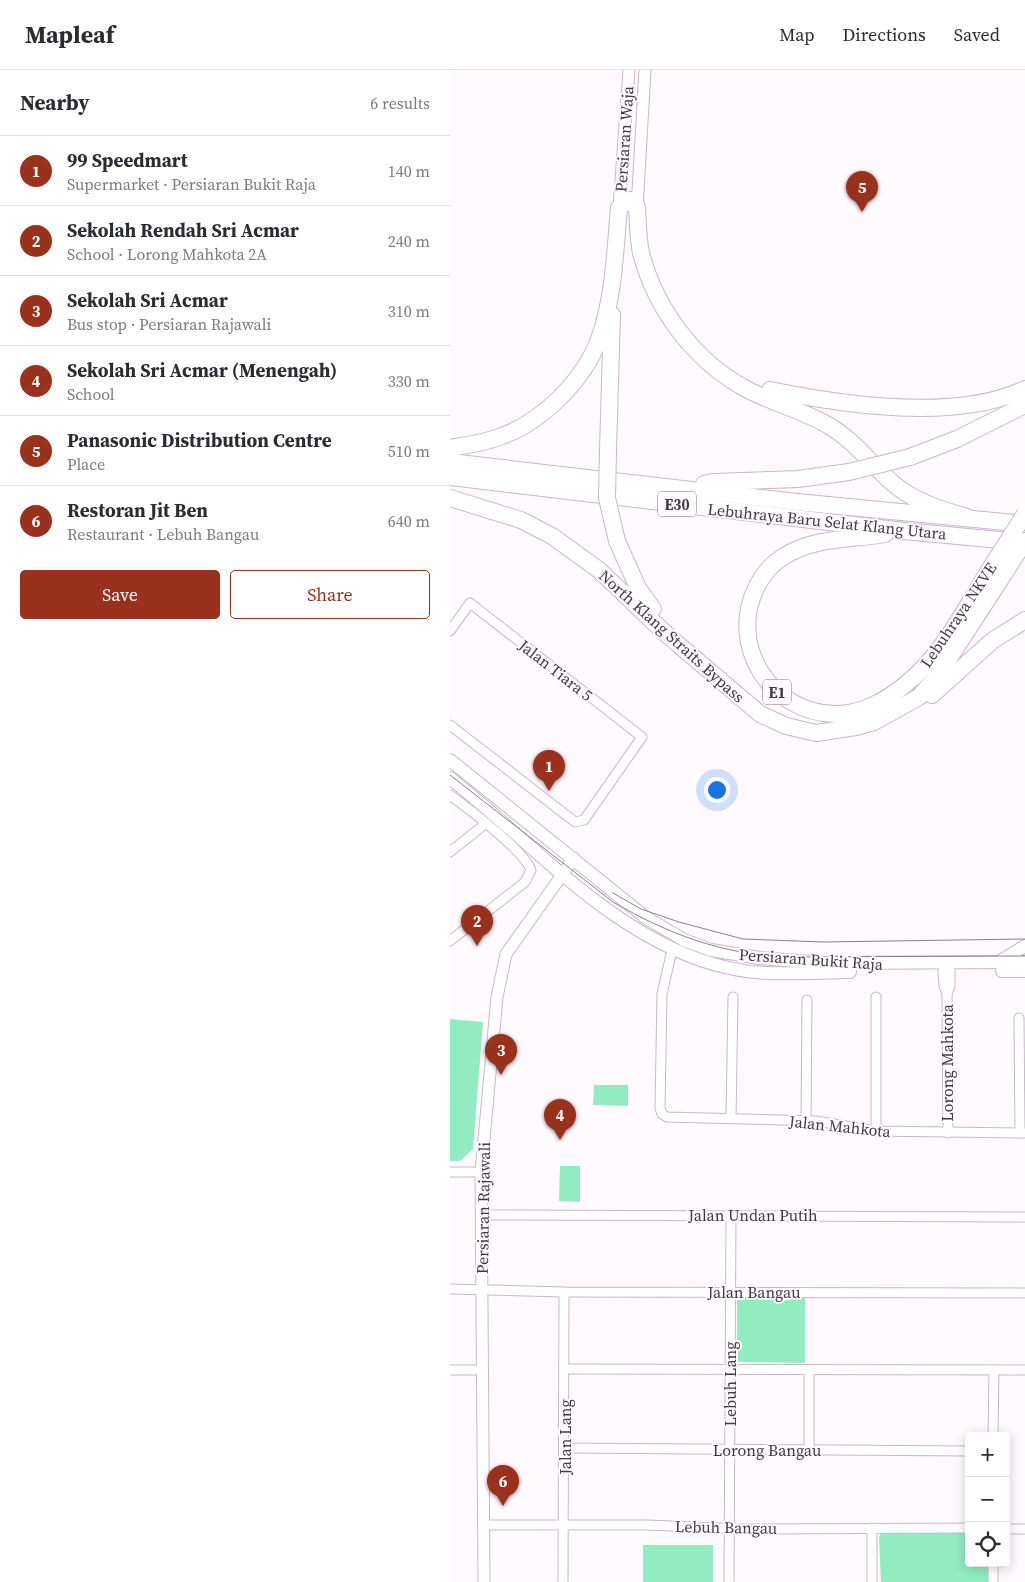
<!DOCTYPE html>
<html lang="en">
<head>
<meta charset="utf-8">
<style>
  :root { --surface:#fff; --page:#f7f7f7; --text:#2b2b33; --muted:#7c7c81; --line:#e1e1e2; --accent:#9a311c }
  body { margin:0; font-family:"Source Serif 4",serif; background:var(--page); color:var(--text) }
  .controls { position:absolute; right:15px; bottom:15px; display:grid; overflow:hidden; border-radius:5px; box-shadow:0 2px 12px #0003 }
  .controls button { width:45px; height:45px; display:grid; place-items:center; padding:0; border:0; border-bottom:1px solid var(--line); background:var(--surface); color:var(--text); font:25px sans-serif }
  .you { position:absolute; left:266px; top:719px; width:18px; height:18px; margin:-12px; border:4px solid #fff; border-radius:50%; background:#1a73e8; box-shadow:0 0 0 8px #1a73e833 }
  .badge { display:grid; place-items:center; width:32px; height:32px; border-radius:50%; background:var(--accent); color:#fff; font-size:16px; font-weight:700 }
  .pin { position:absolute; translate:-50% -41px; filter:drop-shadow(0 1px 2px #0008) }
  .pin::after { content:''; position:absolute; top:26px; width:18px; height:15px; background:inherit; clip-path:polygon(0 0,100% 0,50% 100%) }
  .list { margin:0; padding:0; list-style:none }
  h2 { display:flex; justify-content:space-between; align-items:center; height:65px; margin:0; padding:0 20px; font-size:21px }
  h2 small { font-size:16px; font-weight:400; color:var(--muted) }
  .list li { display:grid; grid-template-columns:32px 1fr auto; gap:15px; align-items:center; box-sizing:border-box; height:70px; padding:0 20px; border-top:1px solid var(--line) }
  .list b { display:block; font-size:19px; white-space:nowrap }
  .list p { margin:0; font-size:16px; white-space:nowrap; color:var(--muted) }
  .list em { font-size:16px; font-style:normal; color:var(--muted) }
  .actions { display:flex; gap:10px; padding:15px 20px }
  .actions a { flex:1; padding:11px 0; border:1px solid var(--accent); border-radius:5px; text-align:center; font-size:18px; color:var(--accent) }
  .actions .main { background:var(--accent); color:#fff }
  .icon { flex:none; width:28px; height:28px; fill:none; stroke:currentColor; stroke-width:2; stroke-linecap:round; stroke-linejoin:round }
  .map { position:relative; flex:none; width:575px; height:1512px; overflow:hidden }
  header { display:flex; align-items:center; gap:30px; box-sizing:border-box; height:70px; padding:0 25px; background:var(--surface); border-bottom:1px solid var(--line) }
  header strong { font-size:24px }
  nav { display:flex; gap:28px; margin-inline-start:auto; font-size:18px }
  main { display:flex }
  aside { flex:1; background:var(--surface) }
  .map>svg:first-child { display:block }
  .green { fill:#91ecc1 }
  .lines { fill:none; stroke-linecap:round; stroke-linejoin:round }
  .minor-casing { stroke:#cbb5cd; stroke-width:11 }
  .tertiary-casing { stroke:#cbb5cd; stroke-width:13 }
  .secondary-casing { stroke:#cbb5cd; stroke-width:14 }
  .motorway-casing { stroke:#cbb5cd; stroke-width:18 }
  .minor { stroke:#fff; stroke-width:9 }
  .tertiary { stroke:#fff; stroke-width:11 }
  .secondary { stroke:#fff; stroke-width:12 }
  .motorway { stroke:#fff; stroke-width:16 }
  .tram { stroke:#888188; stroke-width:1 }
  .motorway-bridge-casing { stroke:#cbb5cd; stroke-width:18; stroke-linecap:butt }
  .motorway-bridge { stroke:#fff; stroke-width:16 }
  .labels { text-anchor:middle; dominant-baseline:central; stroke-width:4; stroke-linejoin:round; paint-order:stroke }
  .shield { fill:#fefafe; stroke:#7a737a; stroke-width:1 }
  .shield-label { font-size:15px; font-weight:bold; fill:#423942 }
  .street-label { font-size:16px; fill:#423942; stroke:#fefafe }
</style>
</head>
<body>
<header>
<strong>Mapleaf</strong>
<nav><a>Map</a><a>Directions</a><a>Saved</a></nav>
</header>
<main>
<aside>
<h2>Nearby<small>6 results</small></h2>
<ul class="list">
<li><span class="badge">1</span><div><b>99 Speedmart</b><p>Supermarket · Persiaran Bukit Raja</p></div><em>140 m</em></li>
<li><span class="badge">2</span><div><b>Sekolah Rendah Sri Acmar</b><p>School · Lorong Mahkota 2A</p></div><em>240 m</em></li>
<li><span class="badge">3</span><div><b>Sekolah Sri Acmar</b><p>Bus stop · Persiaran Rajawali</p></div><em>310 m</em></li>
<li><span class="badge">4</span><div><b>Sekolah Sri Acmar (Menengah)</b><p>School</p></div><em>330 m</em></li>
<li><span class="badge">5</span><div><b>Panasonic Distribution Centre</b><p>Place</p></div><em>510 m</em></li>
<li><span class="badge">6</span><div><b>Restoran Jit Ben</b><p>Restaurant · Lebuh Bangau</p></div><em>640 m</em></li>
</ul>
<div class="actions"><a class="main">Save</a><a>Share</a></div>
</aside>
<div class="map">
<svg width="575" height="1512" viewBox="0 0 575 1512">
  <rect width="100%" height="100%" fill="#fefafe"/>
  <!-- green -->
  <g class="green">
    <path d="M 0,949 L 33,952 L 23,1079 L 10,1091 L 0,1091 Z"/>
    <path d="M 144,1015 L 178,1015 L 178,1036 L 143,1035 Z"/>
    <path d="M 110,1096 L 130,1096 L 130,1132 L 109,1131 Z"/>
    <path d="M 287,1227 L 355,1228 L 355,1293 L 287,1292 Z"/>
    <path d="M 519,1458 L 519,1493 L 541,1493 L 541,1512 L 431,1512 L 429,1467 L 432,1462 Z"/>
    <rect x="193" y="1475" width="70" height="37"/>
  </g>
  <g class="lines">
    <defs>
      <g id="minor">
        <path d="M 0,561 L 20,533 L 192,667 L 134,750 L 125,752 L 0,655"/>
        <path d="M 0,725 C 18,738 74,781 81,800 L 75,812 L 0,871"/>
        <path d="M 0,782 L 35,754"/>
        <path d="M 222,880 L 212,924 L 210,1038 L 212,1044 L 217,1047 L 366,1051 L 426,1061 L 575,1063"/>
        <path d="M 493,901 L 494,916 L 497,924 L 498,1063"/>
        <path d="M 497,924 L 500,916 L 500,900"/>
        <path d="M 569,948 L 570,1063"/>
        <path d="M 281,1048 L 283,927"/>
        <path d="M 356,1051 L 357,930"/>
        <path d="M 426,1061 L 426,927"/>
        <path d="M 0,1102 L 31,1102"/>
        <path d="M 32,1145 L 575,1147"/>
        <path d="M 0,1219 L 114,1222 L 575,1223"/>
        <path d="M 115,1299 L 575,1300"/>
        <path d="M 0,1300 L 33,1300"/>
        <path d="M 359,1300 L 359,1380"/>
        <path d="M 543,1366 L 544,1300"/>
        <path d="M 115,1378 L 519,1381"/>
        <path d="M 33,1455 L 197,1455 L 291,1459 L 519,1458"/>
        <path d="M 422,1458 L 422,1512"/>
        <path d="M 556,1459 L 575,1459"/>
        <path d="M 113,1512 L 114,1222"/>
        <path d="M 279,1512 L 281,1145"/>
        <path d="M 543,1512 L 543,1493"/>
      </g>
      <g id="tertiary">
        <path d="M 169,138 L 179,0"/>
        <path d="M 187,138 L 195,0"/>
        <path d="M 34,1512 L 31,1102 L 47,927 L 56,884 L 124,788"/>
      </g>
      <g id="secondary">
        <path d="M 0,690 L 195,847 L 234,870 L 261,880 L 309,888 L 375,893 L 575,892"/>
        <path d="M 0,708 C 85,775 169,874 279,898 C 317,907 361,902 400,902"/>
        <path d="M 549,892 L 575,876"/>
        <path d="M 552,901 L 575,901"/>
      </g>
      <g id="motorway">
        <path d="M 320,320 C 394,335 506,352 575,319"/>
        <path d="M 0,378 C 18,375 35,373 52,366 C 93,351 134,310 149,269 C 164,228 165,181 169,138 L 179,130 L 186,134 L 187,138 C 188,152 188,169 191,183 C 205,237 242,288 291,316 C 319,333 352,339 381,357 C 406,372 422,396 445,415 C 465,432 493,440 517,447"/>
        <path d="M 158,380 L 162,245"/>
        <path d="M 460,387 L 507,369 L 575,335"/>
        <path d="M 0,392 L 347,432 L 575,454"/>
        <path d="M 0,407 L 454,461 L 570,472"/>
        <path d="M 254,414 L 263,412 L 348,409 L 399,402"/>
        <path d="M 0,428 L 71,450 L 102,466 L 149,500 L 216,564 L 310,644 L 336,656 L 366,663 L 406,657 L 424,652 L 469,627 L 489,604 L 552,507"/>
        <path d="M 435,464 C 401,470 363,467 333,487 C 321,494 312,506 306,518 C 278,576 321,643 385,644 C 410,645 437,630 456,614 C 492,585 514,541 538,502"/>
        <path d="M 167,471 L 188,518 L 203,539"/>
        <path d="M 482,625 L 542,571 L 575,550"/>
      </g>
    </defs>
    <!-- minor casing -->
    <use href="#minor" class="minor-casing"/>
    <!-- tertiary casing -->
    <use href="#tertiary" class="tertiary-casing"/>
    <!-- secondary casing -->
    <use href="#secondary" class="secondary-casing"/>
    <!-- motorway casing -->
    <use href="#motorway" class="motorway-casing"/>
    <!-- minor -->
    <use href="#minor" class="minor"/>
    <!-- tertiary -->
    <use href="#tertiary" class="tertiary"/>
    <!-- secondary -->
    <use href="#secondary" class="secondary"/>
    <!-- motorway -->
    <use href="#motorway" class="motorway"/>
    <!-- tram -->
    <g class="tram">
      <path d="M 0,705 L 163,832 C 218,864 272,884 335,887 L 575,886"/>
      <path d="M 163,823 L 191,839 L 229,852 L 293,869 L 373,872 L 575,869"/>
    </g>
    <defs>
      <g id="motorway-bridge">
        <path d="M 158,380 L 157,428 L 167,471"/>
        <path d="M 399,402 L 460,387"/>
        <path d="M 538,502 L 575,444"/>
        <path d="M 552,507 L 575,471"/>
      </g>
    </defs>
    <!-- motorway-bridge casing -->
    <use href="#motorway-bridge" class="motorway-bridge-casing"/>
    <!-- motorway-bridge -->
    <use href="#motorway-bridge" class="motorway-bridge"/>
  </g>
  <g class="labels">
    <!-- shield labels -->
    <g class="shield">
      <rect x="208" y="421.5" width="38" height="25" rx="4"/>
      <rect x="313" y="609.5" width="28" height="25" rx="4"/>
    </g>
    <g class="shield-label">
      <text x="227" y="434">E30</text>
      <text x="327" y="622">E1</text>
    </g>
    <!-- street labels -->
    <g class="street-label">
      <text transform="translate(174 69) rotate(-86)">Persiaran Waja</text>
      <text transform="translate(377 451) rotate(6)">Lebuhraya Baru Selat Klang Utara</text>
      <text transform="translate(508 545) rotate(-56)">Lebuhraya NKVE</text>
      <text transform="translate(222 566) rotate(42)">North Klang Straits Bypass</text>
      <text transform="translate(106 600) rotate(38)">Jalan Tiara 5</text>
      <text transform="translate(361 889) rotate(4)">Persiaran Bukit Raja</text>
      <text transform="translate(497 993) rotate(-90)">Lorong Mahkota</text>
      <text transform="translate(390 1056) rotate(6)">Jalan Mahkota</text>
      <text transform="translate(33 1138) rotate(-89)">Persiaran Rajawali</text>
      <text x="303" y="1145">Jalan Undan Putih</text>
      <text x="304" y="1222">Jalan Bangau</text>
      <text transform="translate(280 1314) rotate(-90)">Lebuh Lang</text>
      <text transform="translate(115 1367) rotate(-90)">Jalan Lang</text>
      <text x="317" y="1380">Lorong Bangau</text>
      <text transform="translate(276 1457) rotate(1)">Lebuh Bangau</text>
    </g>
  </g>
</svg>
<div class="controls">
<button>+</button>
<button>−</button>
<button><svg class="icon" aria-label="locate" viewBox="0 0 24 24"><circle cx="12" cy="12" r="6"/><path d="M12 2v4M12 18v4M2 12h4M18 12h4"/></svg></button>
</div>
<div class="you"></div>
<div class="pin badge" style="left:99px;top:721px">1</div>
<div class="pin badge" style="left:27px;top:876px">2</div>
<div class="pin badge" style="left:51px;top:1005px">3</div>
<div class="pin badge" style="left:110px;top:1070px">4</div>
<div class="pin badge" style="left:412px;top:142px">5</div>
<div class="pin badge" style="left:53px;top:1436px">6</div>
</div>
</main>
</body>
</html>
